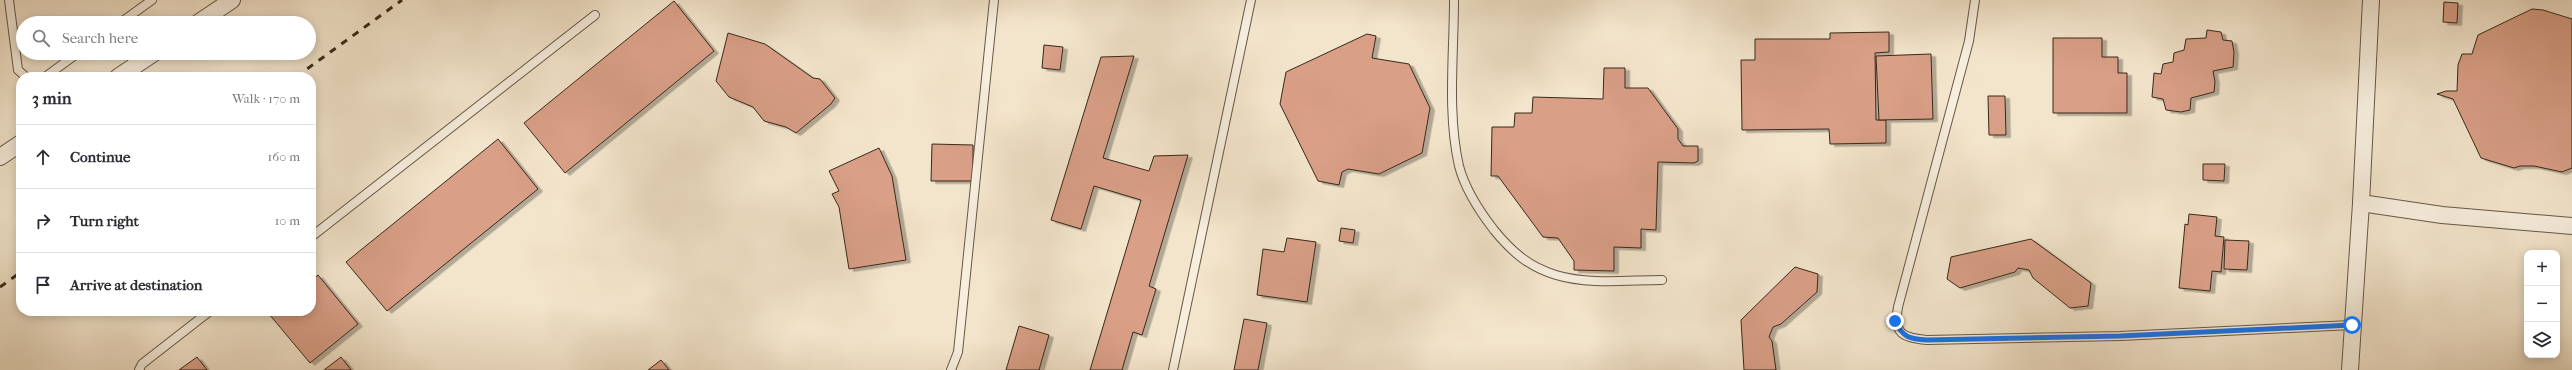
<!DOCTYPE html>
<html lang="en">
<head>
<meta charset="utf-8">
<style>
  :root { --surface:#fff; --page:#f2f2f3; --text:#2b2b33; --muted:#7c7c81; --line:#e1e1e2 }
  body { margin:0; font-family:"IM FELL French Canon",serif; background:var(--page); color:var(--text) }
  .controls { position:absolute; right:12px; bottom:12px; display:grid; overflow:hidden; border-radius:8px; box-shadow:0 2px 10px #0003 }
  .controls button { width:36px; height:36px; display:grid; place-items:center; padding:0; border:0; border-bottom:1px solid var(--line); background:var(--surface); color:var(--text); font:20px sans-serif }
  .stop { position:absolute; width:12px; height:12px; margin:-9px; border:3px solid #1a73e8; border-radius:50%; background:#fff }
  .stop.end { background:#1a73e8; border-color:#fff; box-shadow:0 1px 4px #0008 }
  .list { margin:0; padding:0; list-style:none }
  h2 { display:flex; justify-content:space-between; align-items:center; height:52px; margin:0; padding:0 16px; font-size:17px }
  h2 small { font-size:13px; font-weight:400; color:var(--muted) }
  .list li { display:grid; grid-template-columns:26px 1fr auto; gap:12px; align-items:center; box-sizing:border-box; height:64px; padding:0 16px; border-top:1px solid var(--line) }
  .list b { display:block; font-size:15px; white-space:nowrap }
  .list em { font-size:13px; font-style:normal; color:var(--muted) }
  .icon { flex:none; width:22px; height:22px; fill:none; stroke:currentColor; stroke-width:2; stroke-linecap:round; stroke-linejoin:round }
  .map { position:relative; flex:none; width:2572px; height:370px; overflow:hidden }
  .search { position:absolute; background:var(--surface); box-shadow:0 2px 10px #0003; left:16px; top:16px; width:300px; height:44px; display:flex; align-items:center; gap:10px; box-sizing:border-box; padding:0 14px; border-radius:22px; color:var(--muted); font-size:15px }
  .panel { position:absolute; background:var(--surface); box-shadow:0 2px 10px #0003; left:16px; top:72px; width:300px; height:244px; border-radius:16px }
  .map>svg:first-child { display:block }
  .building { fill:#d99f87; stroke:#36291a; filter:url(#shadow) }
  .lines { fill:none; stroke-linecap:round; stroke-linejoin:round }
  .lane-casing { stroke:#655846; stroke-width:10 }
  .street-casing { stroke:#655846; stroke-width:18 }
  .lane { stroke:#f7eede; stroke-width:8 }
  .street { stroke:#f7eede; stroke-width:16 }
  .rail { stroke:#36291a; stroke-width:3; stroke-dasharray:7 7; stroke-linecap:butt }
  .route { stroke:#1a73e8; stroke-width:5 }
</style>
</head>
<body>
<div class="map">
<svg width="2572" height="370" viewBox="0 0 2572 370">
  <defs>
    <filter id="shadow"><feDropShadow dx="4.5" dy="2.5" stdDeviation="0" flood-color="#0004"/></filter>
  </defs>
  <rect width="100%" height="100%" fill="#f3e5cc"/>
  <filter id="stains"><feTurbulence type="fractalNoise" baseFrequency=".005" numOctaves="4"/><feColorMatrix values="0 0 0 0 .2 0 0 0 0 .09 0 0 0 0 .02 0 0 0 .5 -.17"/></filter>
  <radialGradient id="worn" r=".72"><stop offset=".6" stop-color="#630" stop-opacity="0"/><stop offset="1" stop-color="#630" stop-opacity=".3"/></radialGradient>
  <!-- building -->
  <g class="building">
    <path d="M 674,1 L 714,51 L 565,173 L 524,123 Z"/>
    <path d="M 2444,2 L 2458,3 L 2457,23 L 2443,22 Z"/>
    <path d="M 2532,9 L 2543,10 L 2572,19 L 2572,168 L 2562,172 L 2534,166 L 2520,166 L 2514,168 L 2481,158 L 2453,99 L 2437,94 L 2446,91 L 2457,91 L 2458,65 L 2462,54 L 2472,54 L 2478,35 Z"/>
    <path d="M 2207,30 L 2221,32 L 2223,40 L 2232,41 L 2234,52 L 2233,67 L 2213,71 L 2215,82 L 2214,92 L 2191,98 L 2190,110 L 2181,112 L 2166,110 L 2163,99 L 2152,97 L 2154,73 L 2161,74 L 2163,64 L 2173,62 L 2174,53 L 2184,50 L 2186,39 L 2206,38 Z"/>
    <path d="M 1889,32 L 1889,52 L 1875,53 L 1876,120 L 1886,120 L 1886,143 L 1830,144 L 1829,129 L 1742,130 L 1741,60 L 1755,60 L 1755,39 L 1830,39 L 1830,33 Z"/>
    <path d="M 728,33 L 765,44 L 813,78 L 820,79 L 835,98 L 831,104 L 796,133 L 786,127 L 764,121 L 753,107 L 729,97 L 716,81 Z"/>
    <path d="M 1367,34 L 1376,36 L 1372,58 L 1409,64 L 1430,108 L 1422,153 L 1379,174 L 1348,169 L 1342,172 L 1339,185 L 1318,181 L 1280,104 L 1286,72 Z"/>
    <path d="M 2053,38 L 2102,38 L 2102,57 L 2118,57 L 2118,73 L 2127,73 L 2127,113 L 2053,113 Z"/>
    <path d="M 1044,45 L 1063,47 L 1060,70 L 1042,68 Z"/>
    <path d="M 1931,54 L 1933,119 L 1879,120 L 1876,56 Z"/>
    <path d="M 1134,56 L 1103,158 L 1149,171 L 1154,156 L 1188,155 L 1149,286 L 1156,289 L 1142,335 L 1133,332 L 1122,370 L 1090,370 L 1141,200 L 1094,186 L 1081,229 L 1051,220 L 1101,57 Z"/>
    <path d="M 1604,68 L 1625,68 L 1625,88 L 1648,88 L 1678,129 L 1678,139 L 1683,146 L 1698,146 L 1698,161 L 1694,163 L 1658,162 L 1656,230 L 1641,229 L 1641,248 L 1614,247 L 1614,271 L 1574,270 L 1574,261 L 1558,238 L 1543,237 L 1498,176 L 1491,176 L 1492,127 L 1514,127 L 1515,113 L 1532,113 L 1533,97 L 1603,99 Z"/>
    <path d="M 1988,96 L 2005,96 L 2006,135 L 1989,135 Z"/>
    <path d="M 498,139 L 538,189 L 387,311 L 346,262 Z"/>
    <path d="M 932,144 L 973,145 L 973,181 L 931,181 Z"/>
    <path d="M 879,148 L 892,176 L 906,260 L 849,269 L 839,207 L 832,194 L 839,191 L 829,171 Z"/>
    <path d="M 2203,164 L 2225,164 L 2224,181 L 2203,180 Z"/>
    <path d="M 2189,214 L 2217,217 L 2215,236 L 2224,237 L 2221,272 L 2212,271 L 2210,291 L 2179,288 L 2185,224 L 2188,225 Z"/>
    <path d="M 1341,228 L 1355,230 L 1353,243 L 1339,241 Z"/>
    <path d="M 1287,238 L 1316,242 L 1307,302 L 1257,295 L 1263,249 L 1284,252 Z"/>
    <path d="M 2031,239 L 2091,283 L 2088,306 L 2070,308 L 2033,278 L 2029,270 L 2018,268 L 2015,272 L 1960,288 L 1947,279 L 1951,257 Z"/>
    <path d="M 2225,240 L 2249,241 L 2247,270 L 2224,269 Z"/>
    <path d="M 1795,267 L 1818,274 L 1817,292 L 1781,324 L 1773,327 L 1769,337 L 1772,341 L 1776,370 L 1744,370 L 1741,320 Z"/>
    <path d="M 318,275 L 358,324 L 310,363 L 269,314 L 273,311 L 311,311 L 311,281 Z"/>
    <path d="M 1244,319 L 1267,323 L 1258,370 L 1234,370 Z"/>
    <path d="M 1019,326 L 1049,335 L 1039,370 L 1006,370 Z"/>
    <path d="M 197,357 L 207,370 L 179,370 Z"/>
    <path d="M 341,357 L 351,370 L 324,370 Z"/>
    <path d="M 661,360 L 669,370 L 648,370 Z"/>
  </g>
  <g class="lines">
    <defs>
      <g id="lane">
        <path d="M 9,0 L 18,70 L 26,77"/>
        <path d="M 1454,0 C 1454,54 1447,113 1459,166 C 1465,189 1480,212 1494,230 C 1512,252 1529,267 1556,275 C 1589,285 1628,280 1662,280"/>
        <path d="M 1975,0 L 1969,41 L 1898,307 C 1893,334 1903,338 1927,340 L 2120,336 L 2352,325"/>
        <path d="M 120,23 L 152,0"/>
        <path d="M 45,77 L 78,53"/>
        <path d="M 311,237 L 595,15"/>
        <path d="M 139,370 L 142,364 L 210,311"/>
        <path d="M 951,370 L 958,352 L 994,0"/>
        <path d="M 1173,370 L 1251,0"/>
      </g>
      <g id="street">
        <path d="M 2371,0 L 2361,203 L 2442,215 L 2572,226"/>
        <path d="M 198,23 L 232,0"/>
        <path d="M 118,77 L 154,53"/>
        <path d="M 0,157 L 21,143"/>
        <path d="M 2350,370 L 2361,203"/>
      </g>
    </defs>
    <!-- lane casing -->
    <use href="#lane" class="lane-casing"/>
    <!-- street casing -->
    <use href="#street" class="street-casing"/>
    <!-- lane -->
    <use href="#lane" class="lane"/>
    <!-- street -->
    <use href="#street" class="street"/>
    <!-- rail -->
    <g class="rail">
      <path d="M 296,77 L 402,0"/>
      <path d="M 0,287 L 21,272"/>
    </g>
  </g>
  <g class="lines">
    <!-- route -->
    <path class="route" d="M 1895,321 C 1903,338 1910,339 1927,340 L 2120,336 L 2352,325"/>
  </g>
  <rect width="100%" height="100%" filter="url(#stains)"/>
  <rect width="100%" height="100%" fill="url(#worn)"/>
</svg>
<div class="controls">
<button>+</button>
<button>−</button>
<button><svg class="icon" aria-label="layers" viewBox="0 0 24 24"><path d="M12 4l9 5-9 5-9-5zM3 14l9 5 9-5"/></svg></button>
</div>
<div class="stop" style="left:2352px;top:325px"></div>
<div class="stop end" style="left:1895px;top:321px"></div>
<div class="search"><svg class="icon" aria-label="search" viewBox="0 0 24 24"><circle cx="10" cy="10" r="6"/><path d="M15 15l6 6"/></svg>Search here</div>
<section class="panel">
<h2>3 min<small>Walk · 170 m</small></h2>
<ul class="list">
<li><svg class="icon" aria-label="ahead" viewBox="0 0 24 24"><path d="M12 20V5M6 11l6-6 6 6"/></svg><div><b>Continue</b></div><em>160 m</em></li>
<li><svg class="icon" aria-label="right" viewBox="0 0 24 24"><path d="M7 20v-9h11M14 6l5 5-5 5"/></svg><div><b>Turn right</b></div><em>10 m</em></li>
<li><svg class="icon" aria-label="arrive" viewBox="0 0 24 24"><path d="M6 21V4h12l-3 4 3 4H6"/></svg><div><b>Arrive at destination</b></div></li>
</ul>
</section>
</div>
</body>
</html>
